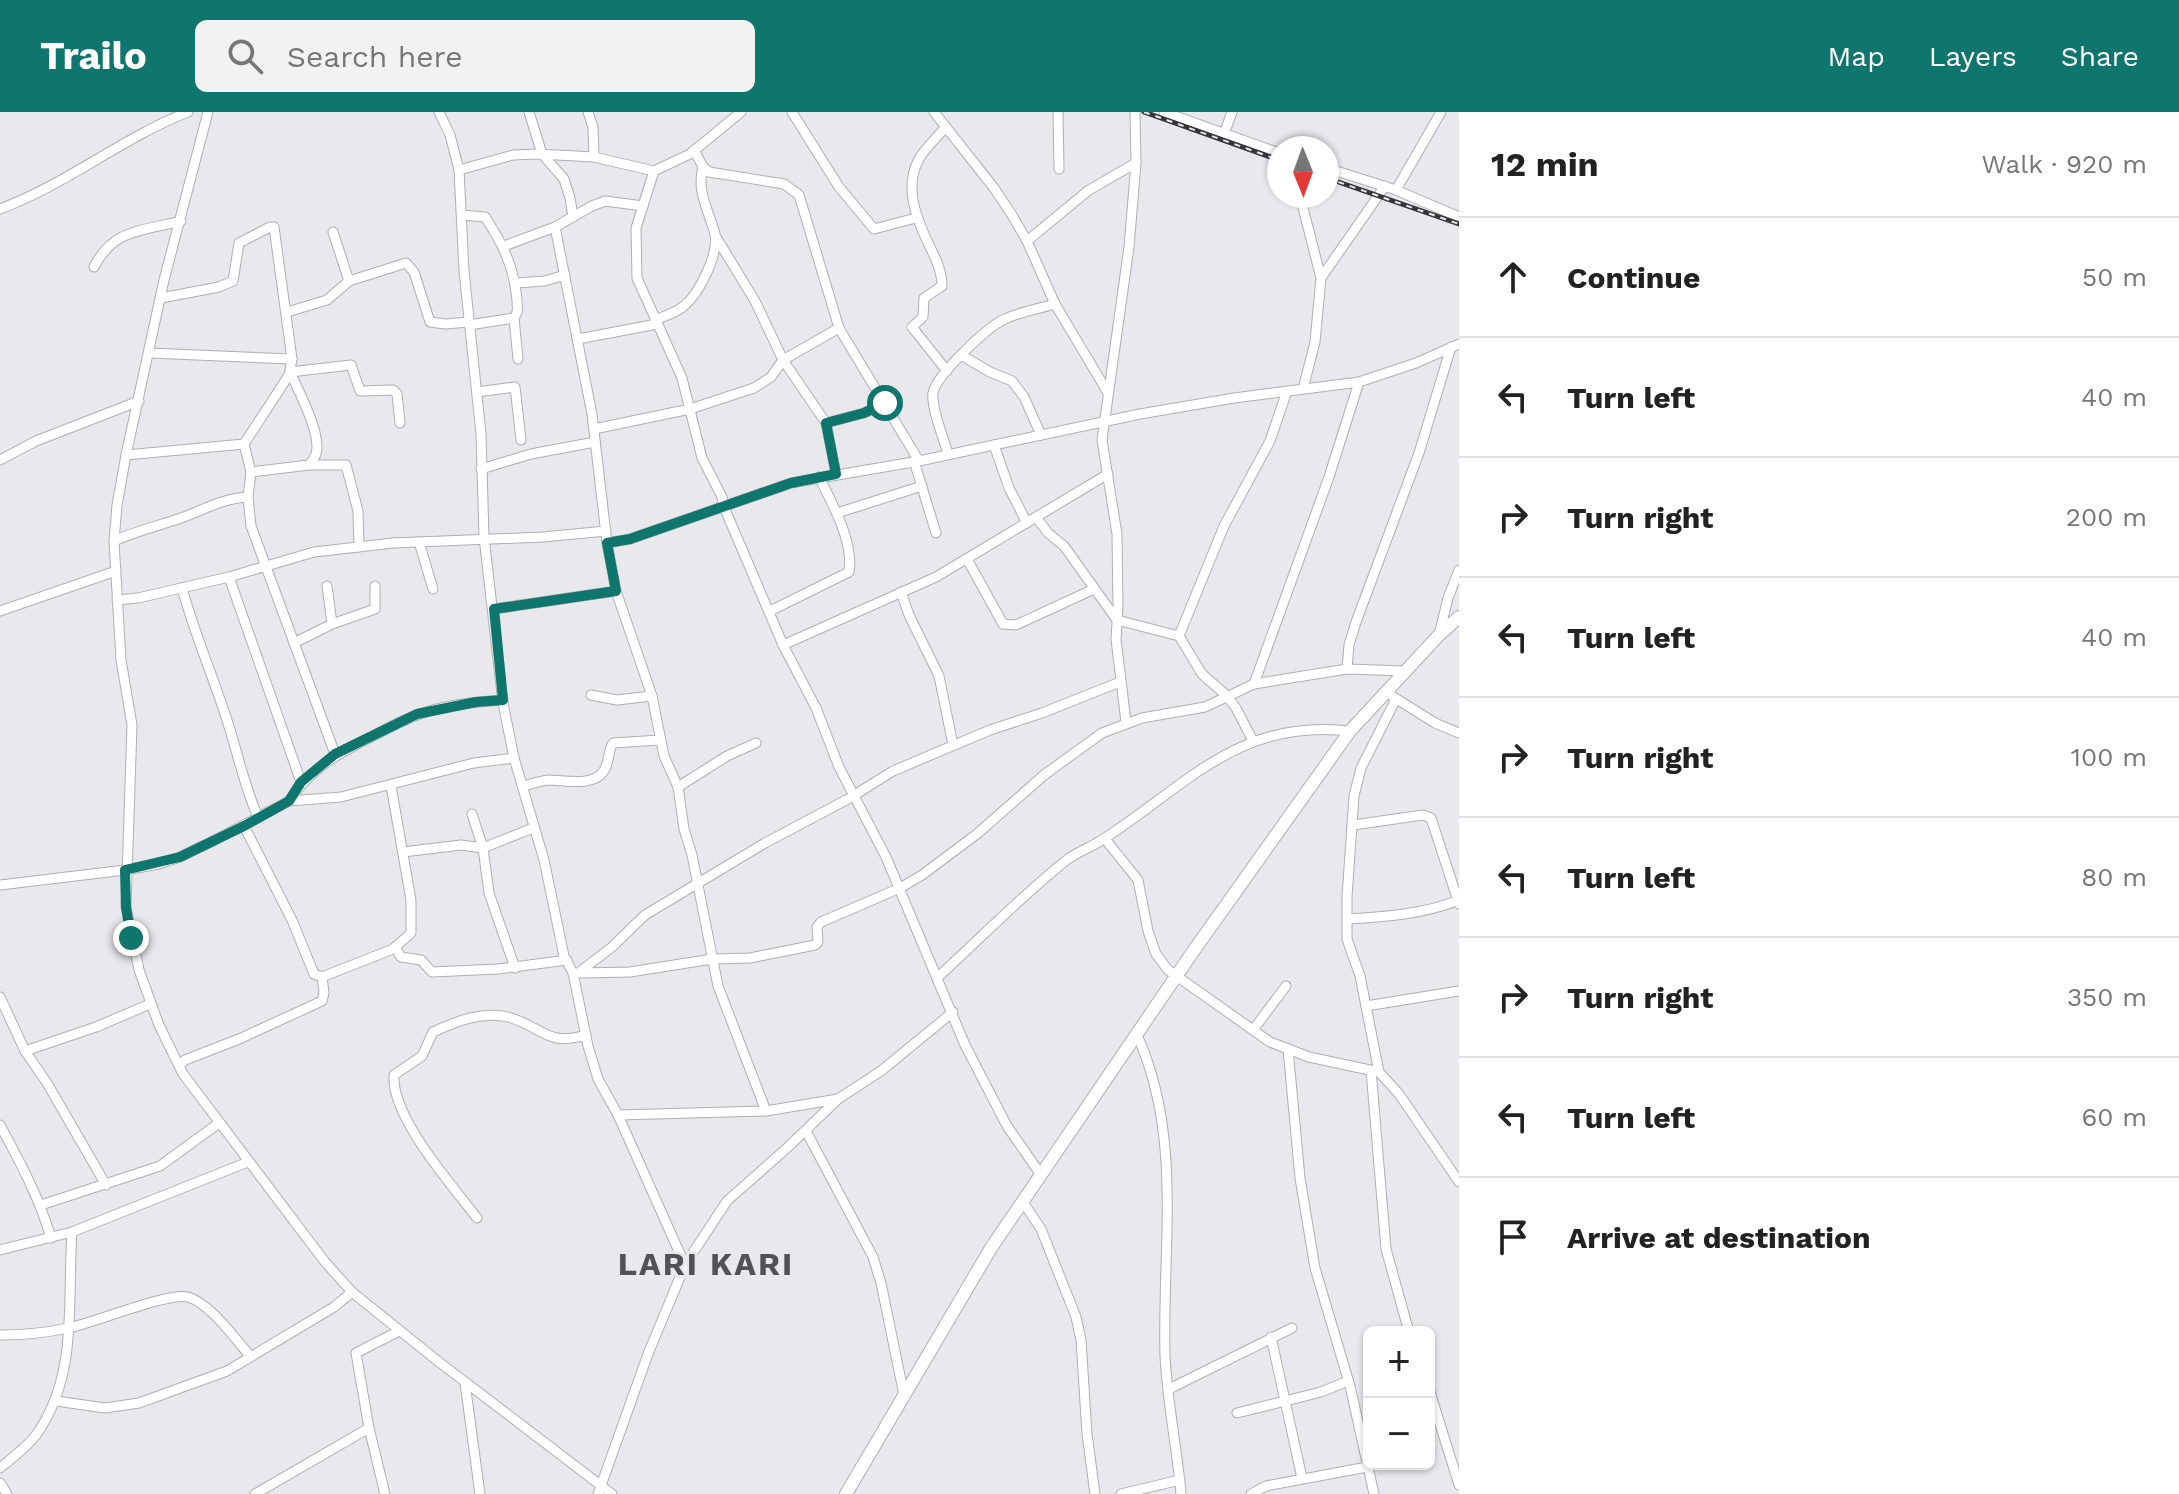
<!DOCTYPE html>
<html lang="en">
<head>
<meta charset="utf-8">
<style>
  :root { --surface:#fff; --page:#f2f2f2; --text:#222; --muted:#767676; --line:#e0e0e0; --accent:#0f766e }
  body { margin:0; font-family:"Work Sans",sans-serif; background:var(--page); color:var(--text) }
  .controls { position:absolute; right:24px; bottom:24px; display:grid; overflow:hidden; border-radius:12px; box-shadow:0 2px 6px #0004 }
  .controls button { width:72px; height:72px; display:grid; place-items:center; padding:0; border:0; border-bottom:2px solid var(--line); background:var(--surface); color:var(--text); font:40px sans-serif }
  .compass { position:absolute; left:1267px; top:24px; width:72px; height:72px; border-radius:50%; background:var(--surface); box-shadow:0 2px 6px #0004; rotate:179deg }
  .stop { position:absolute; width:24px; height:24px; margin:-18px; border:6px solid #0f766e; border-radius:50%; background:#fff }
  .stop.end { background:#0f766e; border-color:#fff; box-shadow:0 2px 8px #0008 }
  .list { margin:0; padding:0; list-style:none }
  h2 { display:flex; justify-content:space-between; align-items:center; height:104px; margin:0; padding:0 32px; font-size:34px }
  h2 small { font-size:26px; font-weight:400; color:var(--muted) }
  .list li { display:grid; grid-template-columns:52px 1fr auto; gap:24px; align-items:center; box-sizing:border-box; height:120px; padding:0 32px; border-top:2px solid var(--line) }
  .list b { display:block; font-size:30px; white-space:nowrap }
  .list em { font-size:26px; font-style:normal; color:var(--muted) }
  .icon { flex:none; width:44px; height:44px; fill:none; stroke:currentColor; stroke-width:2; stroke-linecap:round; stroke-linejoin:round }
  .map { position:relative; flex:none; width:1459px; height:1382px; overflow:hidden }
  header { display:flex; align-items:center; gap:48px; box-sizing:border-box; height:112px; padding:0 40px; background:var(--accent); color:#fff }
  header strong { font-size:38px }
  nav { display:flex; gap:44px; margin-inline-start:auto; font-size:28px }
  .search { width:560px; height:72px; background:var(--page); display:flex; align-items:center; gap:20px; box-sizing:border-box; padding:0 28px; border-radius:12px; color:var(--muted); font-size:30px }
  main { display:flex }
  aside { flex:1; background:var(--surface) }
  .map>svg:first-child { display:block }
  .lines { fill:none; stroke-linecap:round; stroke-linejoin:round }
  .street-casing { stroke:#afafb3; stroke-width:11 }
  .secondary-casing { stroke:#afafb3; stroke-width:14 }
  .street { stroke:#fff; stroke-width:9 }
  .secondary { stroke:#fff; stroke-width:12 }
  .rail-casing { stroke:#363639; stroke-width:5 }
  .rail { stroke:#e9e8ed; stroke-width:2; stroke-dasharray:6; stroke-linecap:butt }
  .route { stroke:#0f766e; stroke-width:10 }
  .labels { text-anchor:middle; dominant-baseline:central; stroke-width:6; stroke-linejoin:round; paint-order:stroke }
  .district-label { font-size:32px; font-weight:bold; letter-spacing:2px; fill:#525256; stroke:#e9e8ed }
</style>
</head>
<body>
<header>
<strong>Trailo</strong>
<div class="search"><svg class="icon" aria-label="search" viewBox="0 0 24 24"><circle cx="10" cy="10" r="6"/><path d="M15 15l6 6"/></svg>Search here</div>
<nav><a>Map</a><a>Layers</a><a>Share</a></nav>
</header>
<main>
<div class="map">
<svg width="1459" height="1382" viewBox="0 0 1459 1382">
  <rect width="100%" height="100%" fill="#e9e8ed"/>
  <g class="lines">
    <defs>
      <g id="street">
        <path d="M 208,0 L 164,168 L 126,343 L 117,393 L 114,429 L 121,548 L 132,613 L 126,795 L 139,858 L 159,913 L 183,962 L 325,1150 L 352,1180 L 439,1250 L 612,1382"/>
        <path d="M 439,0 L 450,23 L 459,58 L 464,159 L 481,322 L 484,425 L 503,591 L 514,646 L 544,748 L 564,844 L 573,861 L 588,934 L 598,967 L 618,1003 L 685,1153"/>
        <path d="M 529,0 L 542,42 L 564,67 L 570,86 L 573,105"/>
        <path d="M 588,0 L 593,15 L 594,45"/>
        <path d="M 792,0 L 839,75 L 874,117 L 916,106"/>
        <path d="M 934,0 L 994,76 L 1012,103 L 1027,129 L 1055,192 L 1108,281"/>
        <path d="M 1058,0 L 1059,57"/>
        <path d="M 1164,0 L 1279,41"/>
        <path d="M 946,15 C 937,25 924,37 918,49 C 904,76 917,108 929,133 C 935,145 942,159 942,174 L 924,186 L 923,205 L 912,215 L 947,259"/>
        <path d="M 1224,22 L 1232,0"/>
        <path d="M 694,38 L 703,55 L 709,60 L 784,72 L 799,83 L 839,216 L 919,349"/>
        <path d="M 1327,56 L 1396,78 L 1459,105"/>
        <path d="M 459,58 L 513,43 L 538,42 L 594,45 L 654,59 L 690,42 L 741,0"/>
        <path d="M 654,59 L 636,116 L 637,166 L 682,266 L 702,346 L 722,385 L 724,395 L 783,533 L 816,596 L 839,655 L 886,745 L 965,933 L 1007,1014 L 1041,1063"/>
        <path d="M 1396,78 L 1441,0"/>
        <path d="M 1300,84 L 1321,166 L 1315,230 L 1303,277"/>
        <path d="M 0,97 C 67,72 122,26 188,0"/>
        <path d="M 463,103 L 485,105 C 503,132 514,155 517,188 C 517,196 519,199 514,206 L 469,213"/>
        <path d="M 555,115 L 592,302 L 607,431 L 616,479 L 652,584 L 664,644 L 678,675 L 684,717 L 692,743 L 718,874 L 766,999"/>
        <path d="M 333,120 L 349,169"/>
        <path d="M 716,125 L 755,189 L 783,248 L 826,311 L 836,362"/>
        <path d="M 1027,129 L 1089,78 L 1136,51"/>
        <path d="M 504,134 L 555,115 L 592,94 L 605,89 L 643,94"/>
        <path d="M 94,155 C 113,117 142,119 181,109"/>
        <path d="M 1321,166 L 1385,74"/>
        <path d="M 515,171 L 545,169 L 565,163"/>
        <path d="M 161,186 L 219,175 L 233,169 L 239,131 L 270,115 L 274,115 L 292,247 L 289,263 L 244,332 L 251,360 L 248,385 L 251,414 L 335,642"/>
        <path d="M 287,200 L 327,188 L 349,169 L 406,151 L 414,160 L 430,210 L 445,212 L 469,210"/>
        <path d="M 514,206 L 518,247"/>
        <path d="M 655,208 C 664,204 676,201 684,194 C 699,182 719,142 715,122 C 709,99 696,79 703,55"/>
        <path d="M 578,227 L 657,212"/>
        <path d="M 149,241 L 292,247"/>
        <path d="M 961,243 L 990,260 L 1012,269 L 1024,285 L 1041,323"/>
        <path d="M 477,280 L 515,275 L 521,328"/>
        <path d="M 826,311 L 864,301 L 885,291"/>
        <path d="M 594,317 L 690,297 L 754,276 L 771,265 L 783,248 L 839,216"/>
        <path d="M 994,333 L 1009,376 L 1027,411"/>
        <path d="M 948,342 C 944,327 931,296 933,281 C 936,263 985,218 1001,209 C 1017,200 1038,197 1055,192"/>
        <path d="M 126,343 L 244,332"/>
        <path d="M 0,348 L 36,329 L 139,289"/>
        <path d="M 914,349 L 936,421"/>
        <path d="M 309,353 C 310,353 316,343 316,342 C 322,322 298,278 290,260 L 351,253 L 360,279 L 393,278 L 397,282 L 400,311"/>
        <path d="M 481,357 L 531,342 L 595,330"/>
        <path d="M 251,360 L 309,353 L 346,353 L 358,399 L 359,435"/>
        <path d="M 837,401 L 922,374"/>
        <path d="M 1036,405 L 1048,421 L 1064,434 L 1117,508 L 1179,524 L 1202,562 L 1226,583 L 1236,596 L 1253,629"/>
        <path d="M 114,429 C 136,419 158,414 181,406 C 203,398 224,386 248,385"/>
        <path d="M 419,430 L 433,477"/>
        <path d="M 607,431 L 630,427 L 791,371 L 919,349 L 1140,302 L 1234,286 L 1359,270 L 1416,251 L 1459,232"/>
        <path d="M 967,447 L 1003,512 L 1016,513 L 1094,477"/>
        <path d="M 229,465 L 301,670"/>
        <path d="M 327,474 L 332,512"/>
        <path d="M 182,476 C 194,520 212,562 226,605 C 237,638 244,674 258,705"/>
        <path d="M 901,480 L 909,503 L 939,564 L 953,633"/>
        <path d="M 117,488 L 138,486 L 229,465 L 314,440 L 393,431 L 543,425 L 606,419"/>
        <path d="M 494,497 L 616,479"/>
        <path d="M 0,499 L 116,459"/>
        <path d="M 770,499 L 849,460 C 854,430 832,391 819,365"/>
        <path d="M 1439,523 L 1448,486 L 1459,458"/>
        <path d="M 1179,524 L 1224,414 L 1270,329 L 1287,279"/>
        <path d="M 294,531 L 332,512 L 375,497 L 375,474"/>
        <path d="M 783,533 L 936,465 L 1108,362"/>
        <path d="M 1347,557 L 1349,533 L 1356,510 L 1419,341 L 1451,235"/>
        <path d="M 1254,572 L 1329,365 L 1359,270"/>
        <path d="M 591,583 L 617,588 L 652,584"/>
        <path d="M 1392,584 L 1435,611 L 1459,621"/>
        <path d="M 1126,610 L 1116,527 L 1118,495 L 1117,422 L 1102,328 L 1129,135 L 1136,51 L 1135,0"/>
        <path d="M 523,674 C 532,672 540,669 548,668 C 564,668 592,675 603,660 C 610,652 607,640 613,631 L 660,628"/>
        <path d="M 678,675 L 727,644 L 756,631"/>
        <path d="M 289,689 C 311,656 337,642 371,625 C 386,617 401,609 417,603 C 444,593 474,590 503,588"/>
        <path d="M 472,702 L 483,736 L 489,781 L 515,856"/>
        <path d="M 1353,713 L 1423,703 L 1431,706 L 1459,792"/>
        <path d="M 244,714 L 292,808 L 314,862 L 322,865 L 393,837 L 411,821 L 411,788 L 391,674"/>
        <path d="M 1105,727 L 1138,768 L 1148,819 L 1156,842 L 1168,858 L 1270,930 L 1309,945 L 1379,960 L 1399,982 L 1459,1070"/>
        <path d="M 403,740 L 461,733 L 483,736 L 533,716"/>
        <path d="M 0,773 L 125,758 L 159,752 L 180,745 L 215,728 L 289,689 L 341,685 L 474,651 L 514,646"/>
        <path d="M 1347,807 C 1384,805 1425,802 1459,788"/>
        <path d="M 395,835 L 401,845 L 421,848 L 432,860 L 498,857 L 567,848"/>
        <path d="M 578,861 L 612,835 L 645,803 L 765,731 L 848,687 L 893,659 L 990,618 L 1042,601 L 1120,570"/>
        <path d="M 580,861 L 630,860 L 712,847 L 750,846 L 815,833 L 818,830 L 817,815 L 821,810 L 900,776 L 922,763 L 977,722 L 1044,663 L 1102,621 L 1142,606 L 1205,595 L 1254,572 L 1347,557 L 1405,559"/>
        <path d="M 937,866 C 980,827 1022,783 1068,747 C 1079,739 1094,734 1105,726 C 1188,672 1240,606 1350,619"/>
        <path d="M 0,885 L 25,939 L 47,971 L 106,1073"/>
        <path d="M 1366,894 L 1459,879"/>
        <path d="M 1253,918 L 1286,874"/>
        <path d="M 1137,923 C 1183,1024 1162,1135 1165,1243 C 1167,1289 1177,1335 1181,1382"/>
        <path d="M 1288,937 L 1300,1066 L 1315,1156 L 1350,1274 L 1374,1382"/>
        <path d="M 25,939 L 96,915 L 150,892"/>
        <path d="M 179,953 L 185,948 L 239,927 L 322,889 L 324,881 L 322,865"/>
        <path d="M 1371,958 L 1386,1137 L 1409,1220"/>
        <path d="M 1379,960 L 1360,864 L 1347,827 L 1347,785 L 1354,684 L 1361,656 L 1396,587"/>
        <path d="M 618,1003 L 766,999 L 838,987"/>
        <path d="M 0,1013 C 20,1050 39,1085 51,1126"/>
        <path d="M 806,1019 L 873,1145 L 881,1171 L 904,1283"/>
        <path d="M 1023,1090 L 1041,1117 L 1076,1205 L 1081,1228 L 1087,1322 L 1095,1382"/>
        <path d="M 41,1093 L 160,1054 L 219,1011"/>
        <path d="M 477,1106 C 452,1073 391,1005 394,963 L 422,944 L 433,920 C 457,909 482,899 508,905 C 542,914 546,935 586,923"/>
        <path d="M 0,1138 L 72,1120 L 248,1050"/>
        <path d="M 0,1223 C 23,1223 45,1221 68,1216 C 94,1211 168,1180 188,1185 C 211,1192 235,1227 251,1245"/>
        <path d="M 1271,1225 L 1302,1366"/>
        <path d="M 465,1271 L 480,1382"/>
        <path d="M 1169,1277 L 1292,1216"/>
        <path d="M 1429,1277 L 1459,1373"/>
        <path d="M 56,1289 L 105,1296 L 139,1291 L 227,1259 L 334,1195 L 352,1180"/>
        <path d="M 1237,1301 L 1321,1280 L 1348,1269"/>
        <path d="M 0,1356 C 12,1346 27,1335 36,1323 C 79,1263 67,1189 72,1120"/>
        <path d="M 0,1371 L 7,1382"/>
        <path d="M 255,1382 L 369,1316"/>
        <path d="M 385,1382 L 369,1316 L 356,1241 L 399,1219"/>
        <path d="M 598,1382 L 648,1242 L 685,1153 L 727,1089 L 787,1036 L 838,987 L 881,959 L 953,900"/>
        <path d="M 1121,1382 L 1180,1368"/>
        <path d="M 1251,1382 L 1266,1374 L 1367,1355"/>
      </g>
      <path id="secondary" d="M 846,1382 L 991,1136 L 1192,841 L 1350,619 L 1439,523 L 1459,505"/>
    </defs>
    <!-- street casing -->
    <use href="#street" class="street-casing"/>
    <!-- secondary casing -->
    <use href="#secondary" class="secondary-casing"/>
    <!-- street -->
    <use href="#street" class="street"/>
    <!-- secondary -->
    <use href="#secondary" class="secondary"/>
    <defs>
      <g id="rail">
        <path d="M 1144,0 L 1279,48"/>
        <path d="M 1327,66 L 1459,112"/>
      </g>
    </defs>
    <!-- rail casing -->
    <use href="#rail" class="rail-casing"/>
    <!-- rail -->
    <use href="#rail" class="rail"/>
  </g>
  <g class="lines">
    <!-- route -->
    <path class="route" d="M 131,826 L 126,795 L 125,758 L 180,745 L 244,714 L 289,689 L 301,670 L 335,642 L 417,602 L 476,590 L 503,588 L 494,497 L 616,479 L 607,431 L 630,427 L 791,371 L 836,362 L 826,311 L 864,301 L 885,291"/>
  </g>
  <g class="labels">
    <!-- district labels -->
    <g class="district-label">
      <text x="706" y="1152">LARI KARI</text>
    </g>
  </g>
</svg>
<div class="controls">
<button>+</button>
<button>−</button>
</div>
<svg class="compass" viewBox="-18 -18 36 36"><path d="M0-13l5 13h-10z" fill="#e53935"/><path d="M0 13l5-13h-10z" fill="#767676"/></svg>
<div class="stop" style="left:885px;top:291px"></div>
<div class="stop end" style="left:131px;top:826px"></div>
</div>
<aside>
<h2>12 min<small>Walk · 920 m</small></h2>
<ul class="list">
<li><svg class="icon" aria-label="ahead" viewBox="0 0 24 24"><path d="M12 20V5M6 11l6-6 6 6"/></svg><div><b>Continue</b></div><em>50 m</em></li>
<li><svg class="icon" aria-label="left" viewBox="0 0 24 24"><path d="M17 20v-9H6M10 6l-5 5 5 5"/></svg><div><b>Turn left</b></div><em>40 m</em></li>
<li><svg class="icon" aria-label="right" viewBox="0 0 24 24"><path d="M7 20v-9h11M14 6l5 5-5 5"/></svg><div><b>Turn right</b></div><em>200 m</em></li>
<li><svg class="icon" aria-label="left" viewBox="0 0 24 24"><path d="M17 20v-9H6M10 6l-5 5 5 5"/></svg><div><b>Turn left</b></div><em>40 m</em></li>
<li><svg class="icon" aria-label="right" viewBox="0 0 24 24"><path d="M7 20v-9h11M14 6l5 5-5 5"/></svg><div><b>Turn right</b></div><em>100 m</em></li>
<li><svg class="icon" aria-label="left" viewBox="0 0 24 24"><path d="M17 20v-9H6M10 6l-5 5 5 5"/></svg><div><b>Turn left</b></div><em>80 m</em></li>
<li><svg class="icon" aria-label="right" viewBox="0 0 24 24"><path d="M7 20v-9h11M14 6l5 5-5 5"/></svg><div><b>Turn right</b></div><em>350 m</em></li>
<li><svg class="icon" aria-label="left" viewBox="0 0 24 24"><path d="M17 20v-9H6M10 6l-5 5 5 5"/></svg><div><b>Turn left</b></div><em>60 m</em></li>
<li><svg class="icon" aria-label="arrive" viewBox="0 0 24 24"><path d="M6 21V4h12l-3 4 3 4H6"/></svg><div><b>Arrive at destination</b></div></li>
</ul>
</aside>
</main>
</body>
</html>
